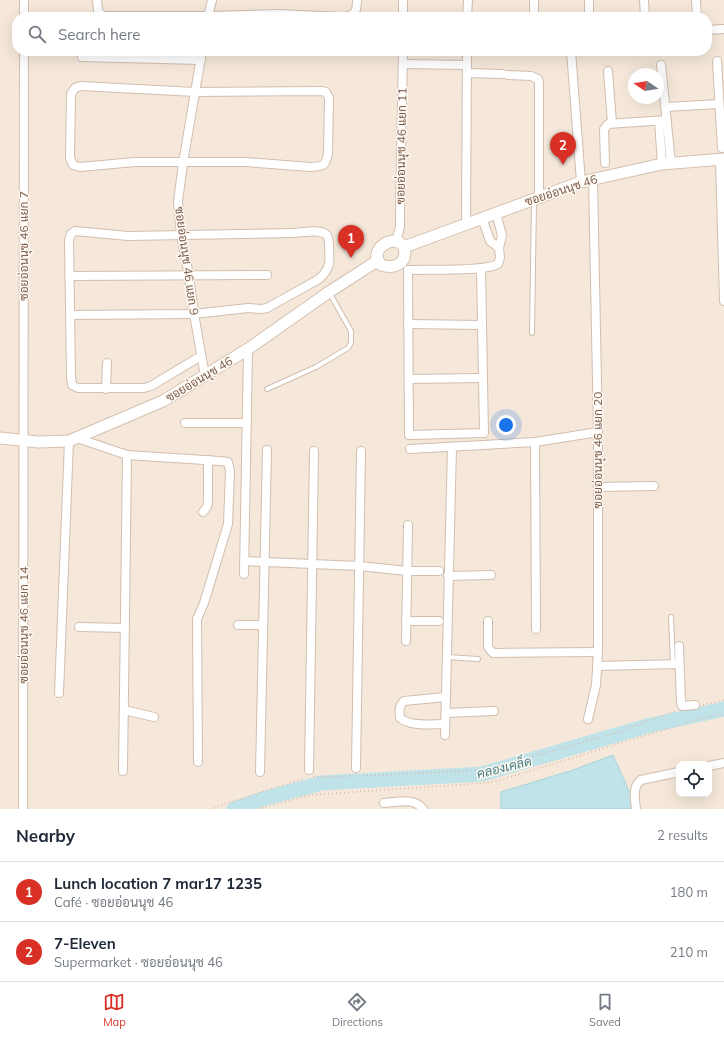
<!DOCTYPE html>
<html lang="en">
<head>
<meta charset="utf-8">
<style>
  :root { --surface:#fff; --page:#f6f6f7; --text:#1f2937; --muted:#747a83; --line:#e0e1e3; --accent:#d93025 }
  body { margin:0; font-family:Mulish,Sarabun,sans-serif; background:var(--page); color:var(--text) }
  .controls { position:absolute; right:12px; bottom:12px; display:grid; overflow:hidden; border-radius:8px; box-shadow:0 4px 16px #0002 }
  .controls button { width:36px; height:36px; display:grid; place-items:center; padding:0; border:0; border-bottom:1px solid var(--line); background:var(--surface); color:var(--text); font:20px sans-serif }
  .compass { position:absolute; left:628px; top:68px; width:36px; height:36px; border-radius:50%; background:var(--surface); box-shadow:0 4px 16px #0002; rotate:282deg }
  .you { position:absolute; left:506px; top:425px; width:14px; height:14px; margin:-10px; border:3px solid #fff; border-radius:50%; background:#1a73e8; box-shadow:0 0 0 6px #1a73e833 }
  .badge { display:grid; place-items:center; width:26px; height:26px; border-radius:50%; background:var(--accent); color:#fff; font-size:13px; font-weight:700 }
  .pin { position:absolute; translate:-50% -33px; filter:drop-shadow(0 1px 2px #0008) }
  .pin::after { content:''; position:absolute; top:21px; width:14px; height:12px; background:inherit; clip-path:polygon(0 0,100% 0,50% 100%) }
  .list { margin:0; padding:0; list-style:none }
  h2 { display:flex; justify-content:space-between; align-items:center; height:52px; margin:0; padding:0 16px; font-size:17px }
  h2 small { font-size:13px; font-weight:400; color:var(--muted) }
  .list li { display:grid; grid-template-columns:26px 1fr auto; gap:12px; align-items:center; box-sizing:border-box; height:60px; padding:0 16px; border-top:1px solid var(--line) }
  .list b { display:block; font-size:15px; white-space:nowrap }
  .list p { margin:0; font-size:13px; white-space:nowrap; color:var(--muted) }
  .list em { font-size:13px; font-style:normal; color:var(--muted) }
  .icon { flex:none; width:22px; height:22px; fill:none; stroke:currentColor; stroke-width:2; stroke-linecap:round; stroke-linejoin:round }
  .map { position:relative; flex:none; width:724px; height:809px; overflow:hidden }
  .search { position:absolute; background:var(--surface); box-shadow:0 4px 16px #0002; left:12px; right:12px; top:12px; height:44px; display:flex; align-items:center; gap:10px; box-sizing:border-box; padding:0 14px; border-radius:16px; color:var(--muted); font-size:15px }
  .sheet { height:172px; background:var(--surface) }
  nav { display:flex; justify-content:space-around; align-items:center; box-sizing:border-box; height:56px; border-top:1px solid var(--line); background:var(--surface); font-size:11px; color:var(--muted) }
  nav a { display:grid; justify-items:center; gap:2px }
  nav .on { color:var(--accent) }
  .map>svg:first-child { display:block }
  .residential { fill:#f5e8da; fill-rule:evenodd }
  .water { fill:#bfe3e8; stroke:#a5d3da }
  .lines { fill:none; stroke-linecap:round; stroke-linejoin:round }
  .river { stroke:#bfe3e8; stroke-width:15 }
  .lane-casing { stroke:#d1beb0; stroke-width:6 }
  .street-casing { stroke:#d1beb0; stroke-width:10 }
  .secondary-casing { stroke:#d6c0b0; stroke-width:13 }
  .path { stroke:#d9b8a5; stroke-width:1.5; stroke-dasharray:1 3; stroke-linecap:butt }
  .lane { stroke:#fff; stroke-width:4 }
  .street { stroke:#fff; stroke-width:8 }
  .secondary { stroke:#fff; stroke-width:11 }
  .labels { text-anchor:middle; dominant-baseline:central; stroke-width:3; stroke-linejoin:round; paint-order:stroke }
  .street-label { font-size:12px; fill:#7a5c4d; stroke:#fffaf3 }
  .water-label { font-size:13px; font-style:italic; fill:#437c86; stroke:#fffaf3 }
</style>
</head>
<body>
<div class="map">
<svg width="724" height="809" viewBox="0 0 724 809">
  <rect width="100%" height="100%" fill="#fdf6ec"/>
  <!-- residential -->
  <path class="residential" d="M 0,0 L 724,0 L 724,809 L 0,809 ZM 17,17 L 707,17 L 707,51 L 17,51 ZM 634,74 L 658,74 L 658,98 L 634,98 ZM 679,764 L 709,764 L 709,794 L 679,794 Z"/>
  <!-- water -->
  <path class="water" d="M 613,755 L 633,800 L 633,809 L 501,809 L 501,792 L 570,771 Z"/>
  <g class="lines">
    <!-- river -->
    <path class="river" d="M 234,809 L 262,799 L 322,783 L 482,774 L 647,726 L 724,709"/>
    <defs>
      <g id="lane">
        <path d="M 532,333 L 534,201"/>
        <path d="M 267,389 L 316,367 L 348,348 L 351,343 L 351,331 L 329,292"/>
        <path d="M 671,617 L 673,664"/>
        <path d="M 447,657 L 478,659"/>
      </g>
      <g id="street">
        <path d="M 97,0 L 98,11 L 103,16 L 209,16 L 278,14 L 342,17 C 355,16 357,12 357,0"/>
        <path d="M 534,0 L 534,17"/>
        <path d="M 589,0 L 589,17"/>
        <path d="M 644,0 L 645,17"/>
        <path d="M 696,0 L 697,17"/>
        <path d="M 24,17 L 24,0"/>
        <path d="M 208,17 L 212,0"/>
        <path d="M 403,17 L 403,0"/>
        <path d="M 467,17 L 468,0"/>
        <path d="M 707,30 L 724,29"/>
        <path d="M 202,51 L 183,163 L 178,202 L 181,235 L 189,276 L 194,314 L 205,376"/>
        <path d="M 571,51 L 581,182"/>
        <path d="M 82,57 L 201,60"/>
        <path d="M 717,61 L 722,148"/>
        <path d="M 403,64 L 467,65"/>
        <path d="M 661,65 L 671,163"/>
        <path d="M 608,71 L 612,123"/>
        <path d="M 467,73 L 503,74"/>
        <path d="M 508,75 L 531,76 L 538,79 L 539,83 L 539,197"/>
        <path d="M 80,86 L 195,92 L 322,91 L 326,92 L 329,98 L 328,154 C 325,167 323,166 310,167 L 246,162 L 135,162 L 80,167 L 73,165 L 70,158 L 71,94 L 75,88 Z"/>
        <path d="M 666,107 L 719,104"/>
        <path d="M 659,121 L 662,164"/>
        <path d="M 720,159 L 724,301"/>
        <path d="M 605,163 L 604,129 L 608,124 L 667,120"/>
        <path d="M 482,218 L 490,241 L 499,248 L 502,235 L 496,213"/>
        <path d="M 466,224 L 467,51"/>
        <path d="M 396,241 L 400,227 L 400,213 L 403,51"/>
        <path d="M 481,268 L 484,433 L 409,435 L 408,270 C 427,269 484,272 498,264 L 500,258 L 499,248"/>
        <path d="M 69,276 L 267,275"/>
        <path d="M 70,315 L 194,314 L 248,308 L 261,309 L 267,308 L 319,279 C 331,268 330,262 329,247 C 329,243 329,239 327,235 C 319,228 302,233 292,233 L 128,236 L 75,231 L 71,234 L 69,240 L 71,377 L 72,385 L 78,388 L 144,388 L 151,386 L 201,356"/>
        <path d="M 408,324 L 482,325"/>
        <path d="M 409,379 L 483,378"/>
        <path d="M 106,389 L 107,363"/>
        <path d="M 185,423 L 247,423"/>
        <path d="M 77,438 L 127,455 L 220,461 L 228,462 L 230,471 L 228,524 L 204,603 L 197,619 L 198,762"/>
        <path d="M 535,442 L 536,629"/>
        <path d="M 410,449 L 535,442 L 598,432"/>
        <path d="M 598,487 L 654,486"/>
        <path d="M 203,512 L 207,507 L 208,502 L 208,460"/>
        <path d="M 244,561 L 359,566 L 407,571 L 439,571"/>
        <path d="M 244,574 L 248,349"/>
        <path d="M 448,576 L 491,575"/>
        <path d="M 406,621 L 439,621"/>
        <path d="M 488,621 L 488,647 L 493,653 L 598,652"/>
        <path d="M 238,625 L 263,625"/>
        <path d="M 79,627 L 125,628"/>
        <path d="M 406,641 L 408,525"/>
        <path d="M 679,646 L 681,703 L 682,706 L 695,705"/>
        <path d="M 597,666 L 679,664"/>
        <path d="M 59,693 L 69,441"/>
        <path d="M 124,710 L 154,717"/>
        <path d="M 446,713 L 494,711"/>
        <path d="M 588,719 L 596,685 L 598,652 L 598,432 L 593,179"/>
        <path d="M 445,724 C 431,724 411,727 400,718 C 399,711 399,706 404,701 L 446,697"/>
        <path d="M 445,735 L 452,447"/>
        <path d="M 709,766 L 724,763"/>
        <path d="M 356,768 L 361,451"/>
        <path d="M 309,770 L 314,451"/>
        <path d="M 123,771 L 127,455"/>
        <path d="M 260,772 L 267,450"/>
        <path d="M 384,803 C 397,802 414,797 423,809"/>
        <path d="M 23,809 L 24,51"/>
        <path d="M 636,809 C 635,798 632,787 641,780 L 679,772"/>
      </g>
      <g id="secondary">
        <path d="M 393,241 L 399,242 L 404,247 C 408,264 395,269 381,265 C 371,254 381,243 393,241 Z"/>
        <path d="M 404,247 L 581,182 L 662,164 L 724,159"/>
        <path d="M 0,438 L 38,442 L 69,441 L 163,401 L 248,349 L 329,292 L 377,261"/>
      </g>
    </defs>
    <!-- lane casing -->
    <use href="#lane" class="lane-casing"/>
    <!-- street casing -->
    <use href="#street" class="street-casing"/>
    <!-- secondary casing -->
    <use href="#secondary" class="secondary-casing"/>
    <!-- path -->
    <g class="path">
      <path d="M 703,705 L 724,700"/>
      <path d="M 359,776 L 484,770 L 615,733 L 676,711"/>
      <path d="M 313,777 L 353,776"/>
      <path d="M 210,809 L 305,778"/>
      <path d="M 258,809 L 309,795 L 485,783 L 500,780 L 699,719 L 724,714"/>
    </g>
    <!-- lane -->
    <use href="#lane" class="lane"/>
    <!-- street -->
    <use href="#street" class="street"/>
    <!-- secondary -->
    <use href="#secondary" class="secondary"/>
  </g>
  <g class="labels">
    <!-- street labels -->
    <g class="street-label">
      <text transform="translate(401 146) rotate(-89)">ซอยอ่อนนุช 46 แยก 11</text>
      <text transform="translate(561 190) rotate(-18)">ซอยอ่อนนุช 46</text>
      <text transform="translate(23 246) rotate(-90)">ซอยอ่อนนุช 46 แยก 7</text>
      <text transform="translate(187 261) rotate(82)">ซอยอ่อนนุช 46 แยก 9</text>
      <text transform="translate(199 379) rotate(-31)">ซอยอ่อนนุช 46</text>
      <text transform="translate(597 450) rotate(-90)">ซอยอ่อนนุช 46 แยก 20</text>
      <text transform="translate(23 625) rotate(-90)">ซอยอ่อนนุช 46 แยก 14</text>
    </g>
    <!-- water labels -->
    <g class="water-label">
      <text transform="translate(504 767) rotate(-14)">คลองเคล็ด</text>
    </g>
  </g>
</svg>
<div class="controls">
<button><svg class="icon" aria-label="locate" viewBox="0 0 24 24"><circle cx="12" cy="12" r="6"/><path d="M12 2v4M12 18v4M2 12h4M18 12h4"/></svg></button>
</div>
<svg class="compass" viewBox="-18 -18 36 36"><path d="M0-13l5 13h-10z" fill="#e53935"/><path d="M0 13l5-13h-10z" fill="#747a83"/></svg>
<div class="you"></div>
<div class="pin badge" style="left:351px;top:258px">1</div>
<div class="pin badge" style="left:563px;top:165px">2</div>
<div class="search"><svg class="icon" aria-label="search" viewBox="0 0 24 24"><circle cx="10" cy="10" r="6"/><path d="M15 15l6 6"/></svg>Search here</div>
</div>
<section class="sheet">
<h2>Nearby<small>2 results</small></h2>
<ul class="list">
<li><span class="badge">1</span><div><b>Lunch location 7 mar17 1235</b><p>Café · ซอยอ่อนนุช 46</p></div><em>180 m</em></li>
<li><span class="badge">2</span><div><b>7-Eleven</b><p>Supermarket · ซอยอ่อนนุช 46</p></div><em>210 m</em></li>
</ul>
</section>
<nav>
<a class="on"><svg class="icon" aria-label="map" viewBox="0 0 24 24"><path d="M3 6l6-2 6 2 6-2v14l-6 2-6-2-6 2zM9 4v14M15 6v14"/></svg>Map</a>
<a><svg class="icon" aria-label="directions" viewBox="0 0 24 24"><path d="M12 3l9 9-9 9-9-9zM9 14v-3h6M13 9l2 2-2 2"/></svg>Directions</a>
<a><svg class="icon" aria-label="saved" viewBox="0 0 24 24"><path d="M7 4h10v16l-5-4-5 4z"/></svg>Saved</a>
</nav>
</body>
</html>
